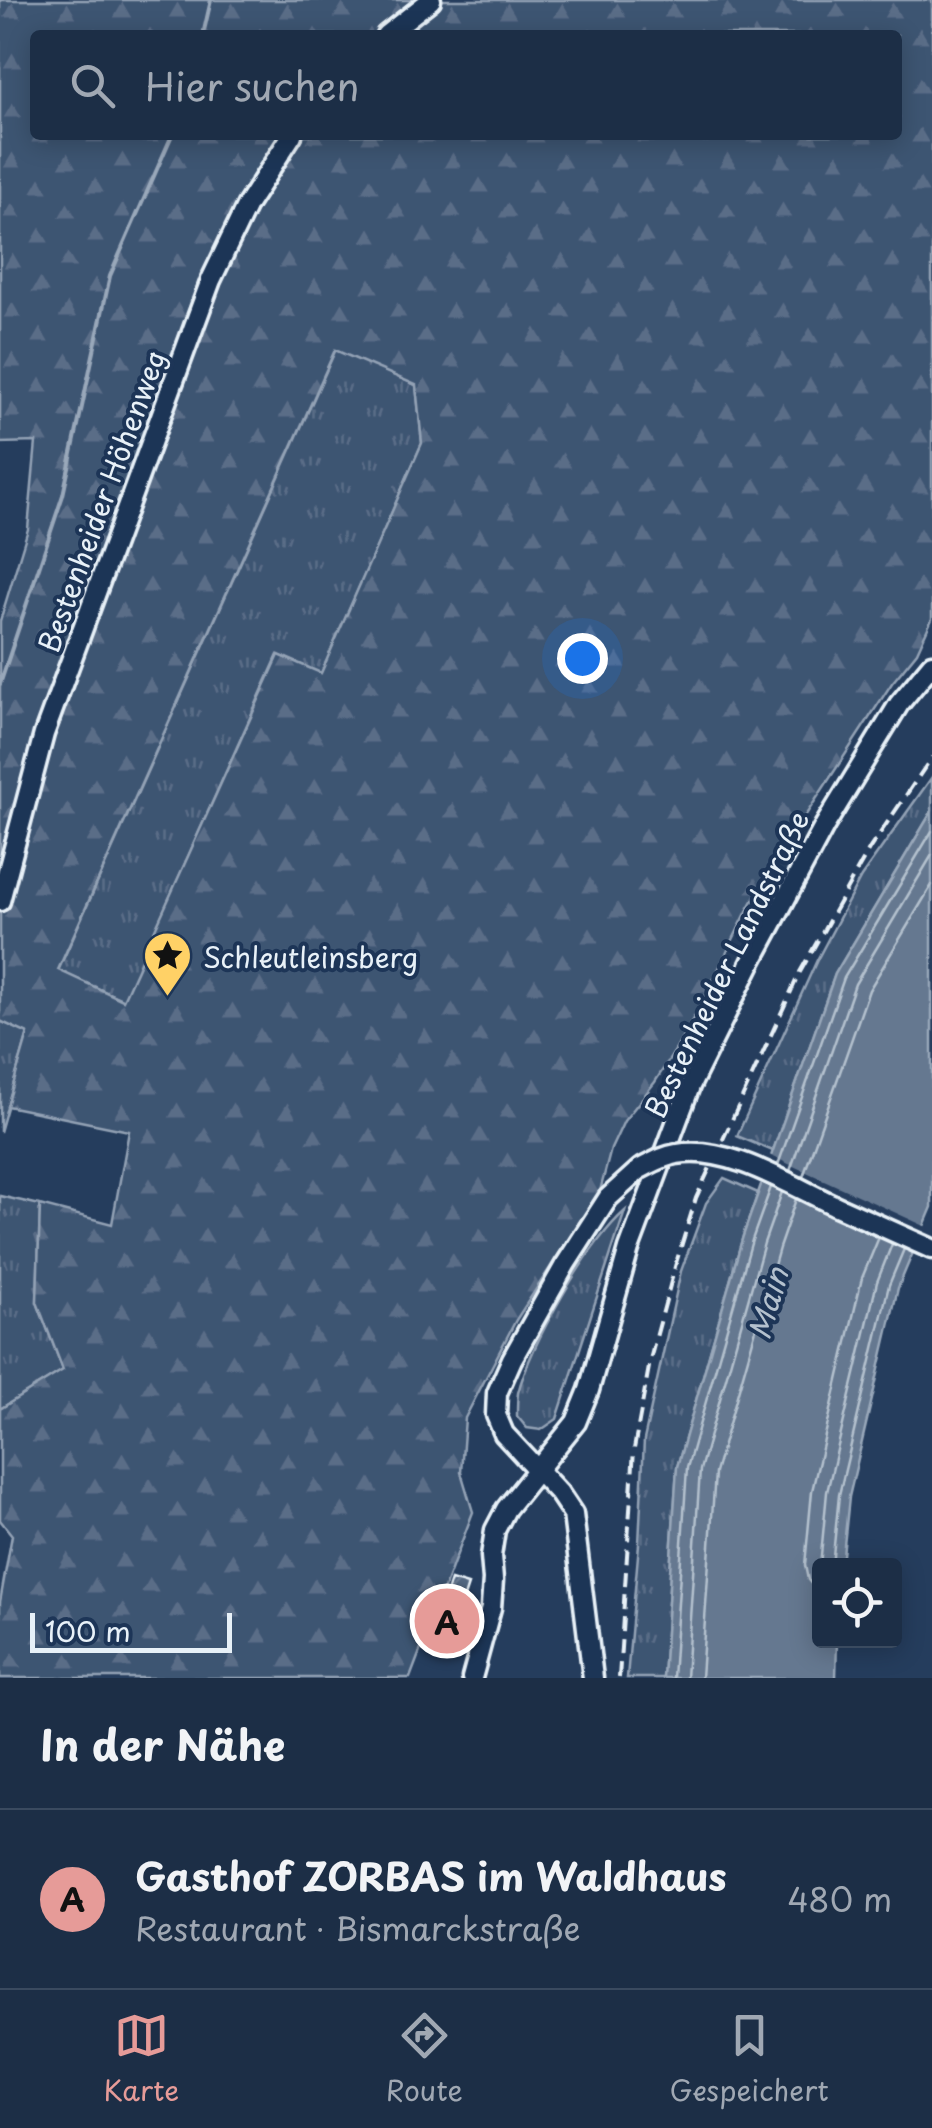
<!DOCTYPE html>
<html lang="de">
<head>
<meta charset="utf-8">
<style>
  :root { --surface:#1c2e46; --page:#293a51; --text:#f1f3f6; --muted:#a0a8b3; --line:#3a4a5f; --accent:#e69b98 }
  body { margin:0; font-family:"Playpen Sans",sans-serif; background:var(--page); color:var(--text) }
  .controls { position:absolute; right:30px; bottom:30px; display:grid; overflow:hidden; border-radius:10px; box-shadow:0 5px 25px #0003 }
  .controls button { width:90px; height:90px; display:grid; place-items:center; padding:0; border:0; border-bottom:2px solid var(--line); background:var(--surface); color:var(--text); font:50px sans-serif }
  .scale { position:absolute; left:30px; bottom:25px; width:202px; box-sizing:border-box; padding-left:10px; border:5px solid #e8f1f8; border-top:0; font-size:28px; line-height:35px; white-space:nowrap; color:#e8f1f8; -webkit-text-stroke:8px #1d3557; paint-order:stroke }
  .you { position:absolute; left:582px; top:658px; width:35px; height:35px; margin:-25px; border:8px solid #fff; border-radius:50%; background:#1a73e8; box-shadow:0 0 0 15px #1a73e833 }
  .badge { display:grid; place-items:center; width:65px; height:65px; border-radius:50%; background:var(--accent); color:#111; font-size:32px; font-weight:700 }
  .pin { position:absolute; translate:-50% -50%; border:5px solid #fff; box-shadow:0 2px 10px #0006 }
  .list { margin:0; padding:0; list-style:none }
  h2 { display:flex; justify-content:space-between; align-items:center; height:130px; margin:0; padding:0 40px; font-size:42px }
  h2 small { font-size:32px; font-weight:400; color:var(--muted) }
  .list li { display:grid; grid-template-columns:65px 1fr auto; gap:30px; align-items:center; box-sizing:border-box; height:180px; padding:0 40px; border-top:2px solid var(--line) }
  .list b { display:block; font-size:38px; white-space:nowrap }
  .list p { margin:0; font-size:32px; white-space:nowrap; color:var(--muted) }
  .list em { font-size:32px; font-style:normal; color:var(--muted) }
  .icon { flex:none; width:55px; height:55px; fill:none; stroke:currentColor; stroke-width:2; stroke-linecap:round; stroke-linejoin:round }
  .map { position:relative; flex:none; width:932px; height:1678px; overflow:hidden }
  .search { position:absolute; background:var(--surface); box-shadow:0 5px 25px #0003; left:30px; right:30px; top:30px; height:110px; display:flex; align-items:center; gap:25px; box-sizing:border-box; padding:0 35px; border-radius:10px; color:var(--muted); font-size:38px }
  .sheet { height:310px; background:var(--surface) }
  nav { display:flex; justify-content:space-around; align-items:center; box-sizing:border-box; height:140px; border-top:2px solid var(--line); background:var(--surface); font-size:28px; color:var(--muted) }
  nav a { display:grid; justify-items:center; gap:5px }
  nav .on { color:var(--accent) }
  .map>svg:first-child { display:block }
  .grass { fill:url(#grass-tufts); stroke:#93a2b5; stroke-width:2.5 }
  .forest { fill:url(#forest-firs); stroke:#93a2b5; stroke-width:2.5; fill-rule:evenodd }
  .water { fill:#657890; stroke:#99a8ba; stroke-width:2.5 }
  .pier { fill:#253d5d }
  .lines { fill:none; stroke-linecap:round; stroke-linejoin:round }
  .shore { stroke:#b4c1ce; stroke-width:2.5 }
  .stream { stroke:#99a8ba; stroke-width:4 }
  .building { fill:url(#building-cross-hatch); stroke:#e8f1f8; stroke-width:2.5 }
  .secondary-casing { stroke:#e8f1f8; stroke-width:25 }
  .secondary { stroke:#1d3557; stroke-width:18 }
  .rail { stroke:#e8f1f8; stroke-width:4; stroke-dasharray:15 8; stroke-linecap:butt }
  .secondary-bridge-casing { stroke:#e8f1f8; stroke-width:25; stroke-linecap:butt }
  .secondary-bridge { stroke:#1d3557; stroke-width:18 }
  .labels { text-anchor:middle; dominant-baseline:central; stroke-width:8; stroke-linejoin:round; paint-order:stroke }
  .street-label { font-size:28px; fill:#e8f1f8; stroke:#1d3557 }
  .poi-label { font-size:28px; fill:#e8f1f8; stroke:#1d3557; text-anchor:start }
  .water-label { font-size:30px; font-style:italic; fill:#b4c1ce; stroke:#1d3557 }
</style>
</head>
<body>
<div class="map">
<svg width="932" height="1678" viewBox="0 0 932 1678">
  <defs>
    <pattern id="grass-tufts" width="24" height="20" patternUnits="userSpaceOnUse" patternTransform="scale(2.5)"><rect width="24" height="20" fill="#3e5472"/><path d="M3 7l-1-3M5 7V3M7 7l1-3M15 17l-1-3M17 17v-4M19 17l1-3" fill="none" stroke="#5a6d87"/></pattern>
    <pattern id="forest-firs" width="22" height="20" patternUnits="userSpaceOnUse" patternTransform="scale(2.5)"><rect width="22" height="20" fill="#3e5472"/><path d="M5 1l3.5 6h-7zM16 11l3.5 6h-7z" fill="#5a6d87"/></pattern>
    <pattern id="building-cross-hatch" width="8" height="8" patternUnits="userSpaceOnUse" patternTransform="scale(2.5)"><rect width="8" height="8" fill="#536782"/><path d="M0 0l8 8M0 8l8-8" fill="none" stroke="#6c7d94"/></pattern>
  </defs>
  <rect width="100%" height="100%" fill="#253d5d"/>
  <filter id="ink" filterUnits="userSpaceOnUse"><feTurbulence type="fractalNoise" baseFrequency=".01" numOctaves="2"/><feDisplacementMap in="SourceGraphic" scale="20" xChannelSelector="R" yChannelSelector="G"/><feConvolveMatrix kernelMatrix="1 2 1 2 8 2 1 2 1" color-interpolation-filters="sRGB"/></filter>
  <g filter="url(#ink)">
    <!-- grass -->
    <g class="grass">
      <path d="M 336,349 L 416,385 L 422,443 L 321,674 L 278,655 L 124,1000 L 58,971 Z"/>
      <path d="M 932,777 L 932,811 L 835,974 L 773,1151 L 737,1136 L 817,960 L 861,877 Z"/>
      <path d="M 0,1021 L 28,1033 L 0,1132 Z"/>
      <path d="M 724,1178 L 758,1193 L 743,1236 L 677,1467 L 663,1678 L 627,1678 L 639,1544 L 644,1440 L 681,1271 L 706,1203 Z"/>
      <path d="M 0,1196 L 40,1205 L 37,1302 L 63,1370 L 0,1409 Z"/>
      <path d="M 625,1211 L 557,1419 L 541,1430 L 527,1428 L 517,1416 C 517,1409 517,1400 518,1393 C 531,1343 587,1245 625,1211 Z"/>
    </g>
    <!-- forest -->
    <path class="forest" d="M 0,0 L 932,0 L 932,619 L 917,652 L 892,683 L 777,859 L 747,911 L 704,999 L 676,1049 L 655,1082 L 624,1121 L 611,1149 L 600,1191 L 516,1320 L 465,1418 L 461,1472 L 473,1512 L 410,1678 L 0,1678 L 0,1602 L 12,1535 L 0,1520 L 0,1409 L 63,1370 L 37,1302 L 40,1205 L 112,1224 L 129,1131 L 7,1106 L 28,1034 L 0,1021 L 0,621 L 28,529 L 36,442 L 0,443 ZM 35,35 L 897,35 L 897,135 L 35,135 ZM 335,350 L 416,385 L 422,443 L 321,673 L 279,655 L 123,1000 L 58,970 Z"/>
    <!-- water -->
    <path class="water" d="M 932,811 L 932,1207 L 898,1288 L 849,1497 L 842,1565 L 820,1566 L 820,1640 L 837,1641 L 836,1678 L 663,1678 L 677,1467 L 743,1236 L 835,974 Z"/>
    <!-- pier -->
    <path class="pier" d="M 767,1154 L 929,1228 L 918,1255 L 757,1182 Z"/>
    <g class="lines">
      <!-- shore -->
      <g class="shore">
        <path d="M 778,1165 L 844,978 L 932,831"/>
        <path d="M 790,1171 L 855,984 L 932,855"/>
        <path d="M 803,1177 L 869,990 L 932,885"/>
        <path d="M 820,1566 L 827,1492 L 877,1282 L 892,1244"/>
        <path d="M 832,1566 L 839,1495 L 889,1285 L 904,1249"/>
        <path d="M 820,1594 L 808,1580 L 805,1565 L 812,1491 L 862,1278 L 879,1237"/>
        <path d="M 673,1678 L 687,1468 L 752,1240 L 771,1187"/>
        <path d="M 686,1678 L 700,1470 L 764,1243 L 782,1192"/>
        <path d="M 701,1678 L 715,1473 L 779,1248 L 796,1199"/>
      </g>
      <!-- stream -->
      <g class="stream">
        <path d="M 203,35 L 211,0"/>
        <path d="M 0,684 L 63,495 L 110,276 L 172,135"/>
      </g>
    </g>
    <!-- building -->
    <path class="building" d="M 451,1580 L 468,1585 L 446,1652 L 429,1646 Z"/>
    <g class="lines">
      <defs>
        <g id="secondary">
          <path d="M 386,35 L 431,0"/>
          <path d="M 0,901 L 44,734 L 211,280 L 247,205 L 292,135"/>
          <path d="M 834,1205 L 932,1249"/>
          <path d="M 472,1678 L 491,1608 L 493,1580 L 491,1556 L 495,1530 L 506,1509 L 576,1422 L 589,1390 L 629,1249 L 690,1086 L 751,963 L 825,825 L 899,704 L 932,664"/>
          <path d="M 593,1678 L 573,1514 L 559,1493 L 504,1434 L 496,1415 L 497,1393 L 512,1359 L 565,1265 L 608,1198 L 640,1169"/>
        </g>
      </defs>
      <!-- secondary casing -->
      <use href="#secondary" class="secondary-casing"/>
      <!-- secondary -->
      <use href="#secondary" class="secondary"/>
      <!-- rail -->
      <path class="rail" d="M 619,1678 L 634,1449 L 651,1356 L 676,1263 L 696,1198 L 800,972 L 870,848 L 932,757"/>
      <defs>
        <path id="secondary-bridge" d="M 640,1169 C 652,1163 663,1156 677,1154 C 728,1145 788,1184 834,1205"/>
      </defs>
      <!-- secondary-bridge casing -->
      <use href="#secondary-bridge" class="secondary-bridge-casing"/>
      <!-- secondary-bridge -->
      <use href="#secondary-bridge" class="secondary-bridge"/>
    </g>
  </g>
  <!-- icons -->
  <defs>
    <symbol id="sight-pin" viewBox="-11 -11 22 30"><path d="M0 17L-7.5 6A9.5 9.5 0 1 1 7.5 6Z" fill="#ffd166" stroke="#1d3557"/><path d="M0-6L1.8-2.2L6-1.7L2.9 1.2L3.7 5.4L0 3.3L-3.7 5.4L-2.9 1.2L-6-1.7L-1.8-2.2Z" fill="#111"/></symbol>
  </defs>
  <g fill-rule="evenodd">
    <use href="#sight-pin" x="140" y="928" width="55" height="75"/>
  </g>
  <g class="labels">
    <!-- street labels -->
    <g class="street-label">
      <text transform="translate(101 501) rotate(-70)">Bestenheider Höhenweg</text>
      <text transform="translate(726 964) rotate(-64)">Bestenheider Landstraße</text>
    </g>
    <!-- poi labels -->
    <g class="poi-label">
      <text x="203" y="956">Schleutleinsberg</text>
    </g>
    <!-- water labels -->
    <g class="water-label">
      <text transform="translate(767 1303) rotate(-74)">Main</text>
    </g>
  </g>
</svg>
<div class="controls">
<button><svg class="icon" aria-label="locate" viewBox="0 0 24 24"><circle cx="12" cy="12" r="6"/><path d="M12 2v4M12 18v4M2 12h4M18 12h4"/></svg></button>
</div>
<div class="scale">100 m</div>
<div class="you"></div>
<div class="pin badge" style="left:447px;top:1621px">A</div>
<div class="search"><svg class="icon" aria-label="search" viewBox="0 0 24 24"><circle cx="10" cy="10" r="6"/><path d="M15 15l6 6"/></svg>Hier suchen</div>
</div>
<section class="sheet">
<h2>In der Nähe<small></small></h2>
<ul class="list">
<li><span class="badge">A</span><div><b>Gasthof ZORBAS im Waldhaus</b><p>Restaurant · Bismarckstraße</p></div><em>480 m</em></li>
</ul>
</section>
<nav>
<a class="on"><svg class="icon" aria-label="map" viewBox="0 0 24 24"><path d="M3 6l6-2 6 2 6-2v14l-6 2-6-2-6 2zM9 4v14M15 6v14"/></svg>Karte</a>
<a><svg class="icon" aria-label="directions" viewBox="0 0 24 24"><path d="M12 3l9 9-9 9-9-9zM9 14v-3h6M13 9l2 2-2 2"/></svg>Route</a>
<a><svg class="icon" aria-label="saved" viewBox="0 0 24 24"><path d="M7 4h10v16l-5-4-5 4z"/></svg>Gespeichert</a>
</nav>
</body>
</html>
